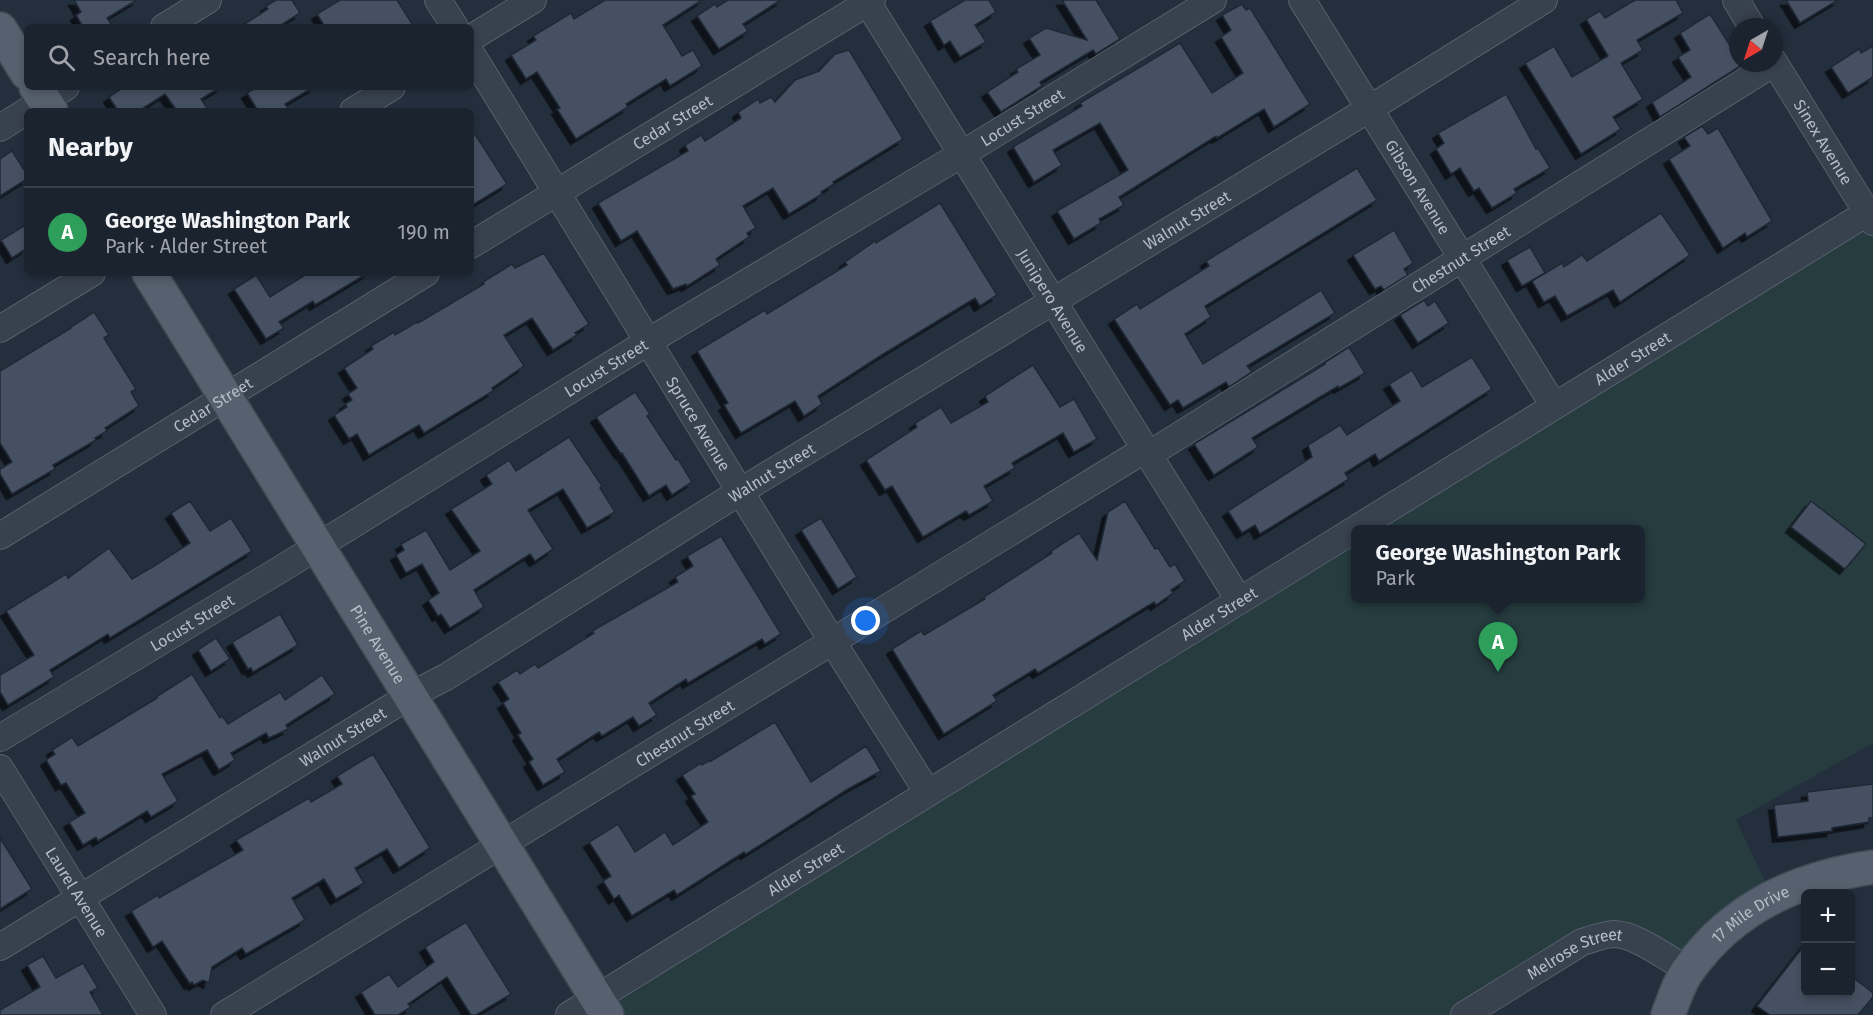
<!DOCTYPE html>
<html lang="en">
<head>
<meta charset="utf-8">
<style>
  :root { --surface:#1b232e; --page:#282f3a; --text:#f1f3f6; --muted:#a0a4aa; --line:#39404a; --accent:#8c9099 }
  body { margin:0; font-family:"Fira Sans",sans-serif; background:var(--page); color:var(--text) }
  .controls { position:absolute; right:18px; bottom:18px; display:grid; overflow:hidden; border-radius:9px; box-shadow:0 3px 9px #0003 }
  .controls button { width:54px; height:54px; display:grid; place-items:center; padding:0; border:0; border-bottom:2px solid var(--line); background:var(--surface); color:var(--text); font:30px sans-serif }
  .compass { position:absolute; left:1729px; top:18px; width:54px; height:54px; border-radius:50%; background:var(--surface); box-shadow:0 3px 9px #0003; rotate:219deg }
  .you { position:absolute; left:866px; top:621px; width:21px; height:21px; margin:-15px; border:4px solid #fff; border-radius:50%; background:#1a73e8; box-shadow:0 0 0 9px #1a73e833 }
  .badge { display:grid; place-items:center; width:39px; height:39px; border-radius:50%; background:var(--accent); color:#fff; font-size:20px; font-weight:700 }
  .pin { position:absolute; translate:-50% -50px; filter:drop-shadow(0 2px 3px #0008) }
  .pin::after { content:''; position:absolute; top:32px; width:21px; height:18px; background:inherit; clip-path:polygon(0 0,100% 0,50% 100%) }
  .popup { position:absolute; left:1351px; top:525px; width:294px; height:78px; box-sizing:border-box; display:grid; place-content:center; border-radius:9px; background:var(--surface); filter:drop-shadow(0 2px 4px #0005); font-size:20px; white-space:nowrap; color:var(--muted) }
  .popup b { font-size:22px; color:var(--text) }
  .popup::after { content:''; position:absolute; left:50%; top:100%; margin-left:-12px; border:12px solid transparent; border-top-color:var(--surface) }
  .list { margin:0; padding:0; list-style:none }
  h2 { display:flex; justify-content:space-between; align-items:center; height:78px; margin:0; padding:0 24px; font-size:26px }
  h2 small { font-size:20px; font-weight:400; color:var(--muted) }
  .list li { display:grid; grid-template-columns:39px 1fr auto; gap:18px; align-items:center; box-sizing:border-box; height:90px; padding:0 24px; border-top:2px solid var(--line) }
  .list b { display:block; font-size:22px; white-space:nowrap }
  .list p { margin:0; font-size:20px; white-space:nowrap; color:var(--muted) }
  .list em { font-size:20px; font-style:normal; color:var(--muted) }
  .icon { flex:none; width:33px; height:33px; fill:none; stroke:currentColor; stroke-width:2; stroke-linecap:round; stroke-linejoin:round }
  .map { position:relative; flex:none; width:1873px; height:1015px; overflow:hidden }
  .search { position:absolute; background:var(--surface); box-shadow:0 3px 9px #0003; left:24px; top:24px; width:450px; height:66px; display:flex; align-items:center; gap:15px; box-sizing:border-box; padding:0 21px; border-radius:9px; color:var(--muted); font-size:22px }
  .panel { position:absolute; background:var(--surface); box-shadow:0 3px 9px #0003; left:24px; top:108px; width:450px; height:168px; border-radius:9px }
  .map>svg:first-child { display:block }
  .green { fill:#263c3f; fill-rule:evenodd }
  .building { fill:#455162; stroke:#1f2835; stroke-width:1.5; filter:url(#shadow) }
  .lines { fill:none; stroke-linecap:round; stroke-linejoin:round }
  .minor-casing { stroke:#565f6c; stroke-width:28 }
  .major-casing { stroke:#414a57; stroke-width:36 }
  .minor { stroke:#38414e; stroke-width:26 }
  .major { stroke:#56606e; stroke-width:33 }
  .labels { text-anchor:middle; dominant-baseline:central; stroke-width:4.5; stroke-linejoin:round; paint-order:stroke }
  .street-label { font-size:16px; fill:#b4bcc9; stroke:#1d2633 }
</style>
</head>
<body>
<div class="map">
<svg width="1873" height="1015" viewBox="0 0 1873 1015">
  <defs>
    <filter id="shadow"><feDropShadow dx="-5.5" dy="5.5" stdDeviation="0" flood-color="#0009"/></filter>
  </defs>
  <rect width="100%" height="100%" fill="#242f3e"/>
  <!-- green -->
  <path class="green" d="M 1867,213 L 1873,222 L 1873,743 L 1736,820 L 1772,896 C 1740,917 1713,940 1688,970 L 1630,937 L 1614,934 L 1601,936 L 1582,942 L 1464,1015 L 569,1015 ZM 1356,530 L 1640,530 L 1640,598 L 1356,598 Z"/>
  <!-- building -->
  <g class="building">
    <path d="M 74,0 L 137,0 L 107,18 L 113,27 L 83,27 L 76,15 L 81,12 Z"/>
    <path d="M 276,0 L 292,0 L 300,13 L 278,27 L 240,27 L 268,9 L 266,6 Z"/>
    <path d="M 340,0 L 397,0 L 414,27 L 325,27 L 317,14 Z"/>
    <path d="M 605,0 L 702,0 L 663,25 L 682,56 L 693,50 L 702,66 L 670,86 L 666,79 L 626,104 L 628,107 L 576,139 L 557,109 L 560,108 L 537,72 L 526,79 L 511,55 L 536,40 L 533,36 L 571,13 L 574,19 Z"/>
    <path d="M 728,0 L 781,0 L 743,24 L 748,31 L 719,49 L 697,16 L 715,4 L 717,7 Z"/>
    <path d="M 965,0 L 989,0 L 996,12 L 975,25 L 986,42 L 960,57 L 950,41 L 944,45 L 930,21 Z"/>
    <path d="M 1062,0 L 1096,0 L 1120,39 L 1096,54 L 1093,50 L 1040,82 L 1042,86 L 1001,112 L 987,92 L 1018,72 L 1016,69 L 1040,55 L 1029,38 L 1046,28 L 1087,40 Z"/>
    <path d="M 1635,0 L 1676,0 L 1683,13 L 1637,40 L 1643,50 L 1621,63 L 1643,99 L 1613,117 L 1621,129 L 1581,154 L 1525,63 L 1554,46 L 1572,77 L 1608,56 L 1586,19 L 1600,11 L 1605,18 Z"/>
    <path d="M 1786,0 L 1838,0 L 1800,23 Z"/>
    <path d="M 1242,4 L 1246,10 L 1250,8 L 1310,104 L 1274,127 L 1264,109 L 1217,138 L 1216,136 L 1119,197 L 1124,205 L 1099,219 L 1101,223 L 1074,239 L 1057,211 L 1128,170 L 1100,123 L 1053,150 L 1062,165 L 1034,182 L 1013,147 L 1082,106 L 1080,103 L 1180,43 L 1212,93 L 1243,73 L 1221,37 L 1231,30 L 1222,15 Z"/>
    <path d="M 1710,14 L 1738,58 L 1738,63 L 1742,65 L 1660,117 L 1652,102 L 1691,77 L 1678,57 L 1690,50 L 1680,33 Z"/>
    <path d="M 1873,46 L 1873,77 L 1848,93 L 1831,67 L 1859,49 L 1861,53 Z"/>
    <path d="M 849,50 L 903,139 L 833,182 L 834,184 L 821,192 L 822,194 L 789,214 L 773,188 L 743,206 L 756,228 L 747,233 L 749,237 L 720,256 L 716,259 L 720,265 L 687,286 L 686,284 L 673,289 L 637,231 L 621,241 L 598,203 L 688,151 L 685,145 L 701,135 L 705,141 L 741,118 L 738,112 L 758,99 L 760,103 L 771,97 L 775,102 L 795,80 L 819,71 L 835,54 Z"/>
    <path d="M 124,87 L 221,87 L 201,99 L 209,111 L 177,111 L 165,94 L 139,111 L 118,111 L 109,97 Z"/>
    <path d="M 257,87 L 314,87 L 285,104 L 290,111 L 258,111 L 247,93 Z"/>
    <path d="M 1506,94 L 1536,149 L 1538,148 L 1550,168 L 1514,189 L 1517,193 L 1492,208 L 1479,188 L 1474,191 L 1460,168 L 1451,174 L 1436,149 L 1444,143 L 1438,133 Z"/>
    <path d="M 1702,126 L 1708,134 L 1718,128 L 1772,221 L 1747,237 L 1745,233 L 1723,248 L 1669,159 L 1690,146 L 1684,137 Z"/>
    <path d="M 471,128 L 507,184 L 471,206 Z"/>
    <path d="M 12,151 L 27,174 L 27,179 L 0,196 L 0,159 Z"/>
    <path d="M 1357,168 L 1377,200 L 1205,306 L 1211,317 L 1185,334 L 1203,364 L 1321,290 L 1335,313 L 1247,366 L 1252,372 L 1229,387 L 1226,382 L 1183,408 L 1178,400 L 1170,405 L 1114,319 L 1137,304 L 1140,309 L 1209,266 L 1206,261 Z"/>
    <path d="M 940,203 L 997,295 L 980,306 L 975,298 L 880,356 L 818,396 L 822,404 L 804,416 L 795,401 L 741,433 L 724,405 L 728,403 L 697,351 L 765,310 L 767,314 L 847,265 L 845,262 L 875,241 L 876,243 Z"/>
    <path d="M 1661,213 L 1690,255 L 1620,302 L 1613,290 L 1567,316 L 1555,296 L 1544,302 L 1532,281 L 1562,263 L 1564,267 L 1582,255 L 1587,261 Z"/>
    <path d="M 27,224 L 27,248 L 12,258 L 1,240 Z"/>
    <path d="M 1394,230 L 1413,263 L 1404,269 L 1408,275 L 1384,290 L 1381,286 L 1375,289 L 1353,255 Z"/>
    <path d="M 1530,247 L 1545,273 L 1522,286 L 1507,260 Z"/>
    <path d="M 544,253 L 589,324 L 575,333 L 577,335 L 553,350 L 532,318 L 504,335 L 524,366 L 492,388 L 493,391 L 424,433 L 419,425 L 369,455 L 357,434 L 349,439 L 334,415 L 347,407 L 345,404 L 352,400 L 348,394 L 357,388 L 344,368 L 373,349 L 371,346 L 394,332 L 395,335 L 417,322 L 418,323 L 484,284 L 483,282 L 512,264 L 515,268 Z"/>
    <path d="M 308,273 L 368,273 L 315,305 L 313,301 L 279,322 L 284,328 L 266,339 L 234,289 L 256,275 L 270,297 Z"/>
    <path d="M 1424,300 L 1428,306 L 1435,301 L 1449,323 L 1418,343 L 1400,315 Z"/>
    <path d="M 94,312 L 109,335 L 104,338 L 136,389 L 131,392 L 139,406 L 105,428 L 107,431 L 95,438 L 96,440 L 53,465 L 55,469 L 12,494 L 0,474 L 0,469 L 12,462 L 0,443 L 0,371 L 71,328 L 71,327 Z"/>
    <path d="M 1349,347 L 1365,373 L 1339,388 L 1338,386 L 1252,438 L 1258,447 L 1214,475 L 1194,444 L 1325,364 L 1324,363 Z"/>
    <path d="M 1472,357 L 1492,389 L 1379,461 L 1375,454 L 1345,473 L 1349,479 L 1260,534 L 1255,525 L 1242,533 L 1228,511 L 1312,457 L 1308,445 L 1340,425 L 1347,435 L 1400,401 L 1389,384 L 1412,370 L 1422,387 Z"/>
    <path d="M 1033,365 L 1060,407 L 1074,399 L 1097,439 L 1074,452 L 1063,433 L 1012,463 L 1015,468 L 984,486 L 993,501 L 969,515 L 966,511 L 923,537 L 892,486 L 885,490 L 866,460 L 917,427 L 915,423 L 941,407 L 951,423 L 988,402 L 985,396 Z"/>
    <path d="M 635,392 L 650,414 L 647,416 L 676,460 L 678,459 L 692,482 L 672,495 L 666,485 L 649,496 L 622,453 L 621,454 L 596,417 Z"/>
    <path d="M 569,437 L 602,486 L 600,488 L 615,512 L 587,528 L 563,489 L 528,510 L 553,549 L 535,561 L 530,554 L 474,590 L 484,607 L 450,628 L 441,614 L 438,616 L 428,600 L 439,593 L 422,564 L 406,573 L 396,555 L 404,550 L 401,544 L 426,530 L 450,570 L 480,551 L 451,509 L 492,484 L 486,475 L 509,460 L 516,471 Z"/>
    <path d="M 190,501 L 210,531 L 231,518 L 252,551 L 110,638 L 108,634 L 50,670 L 54,677 L 8,705 L 0,692 L 0,675 L 34,655 L 6,611 L 66,574 L 68,578 L 109,548 L 132,579 L 154,566 L 190,543 L 171,513 Z"/>
    <path d="M 1125,501 L 1155,549 L 1158,548 L 1170,567 L 1175,564 L 1185,581 L 1171,590 L 1173,593 L 1156,605 L 1154,602 L 1038,673 L 1035,669 L 993,695 L 997,701 L 944,734 L 892,649 L 921,631 L 924,635 L 985,599 L 984,597 L 1052,553 L 1051,551 L 1079,533 L 1097,560 L 1108,512 Z"/>
    <path d="M 1811,501 L 1866,544 L 1845,569 L 1791,527 Z"/>
    <path d="M 821,518 L 857,577 L 838,589 L 801,530 Z"/>
    <path d="M 721,536 L 781,634 L 765,644 L 762,639 L 688,683 L 686,679 L 649,703 L 657,715 L 639,726 L 633,717 L 602,736 L 599,732 L 568,752 L 557,759 L 565,772 L 543,785 L 529,762 L 533,759 L 518,735 L 521,733 L 503,703 L 509,699 L 498,682 L 517,670 L 520,674 L 535,664 L 538,668 L 594,633 L 592,631 L 678,582 L 675,577 L 693,566 L 687,556 Z"/>
    <path d="M 280,614 L 298,645 L 253,672 L 251,668 L 248,669 L 232,642 Z"/>
    <path d="M 216,638 L 230,659 L 211,671 L 198,650 Z"/>
    <path d="M 192,674 L 220,718 L 222,716 L 228,724 L 280,692 L 285,700 L 322,675 L 335,694 L 286,725 L 288,729 L 269,738 L 266,733 L 231,753 L 235,760 L 219,770 L 207,750 L 162,774 L 178,801 L 151,817 L 147,811 L 98,841 L 96,837 L 83,845 L 69,822 L 85,813 L 66,783 L 61,785 L 46,760 L 55,754 L 52,750 L 72,737 L 78,746 L 157,698 L 156,697 Z"/>
    <path d="M 775,722 L 811,782 L 866,746 L 881,771 L 848,789 L 746,854 L 744,852 L 677,895 L 674,890 L 632,916 L 619,895 L 614,899 L 603,881 L 611,876 L 589,842 L 618,824 L 635,852 L 665,832 L 673,845 L 708,822 L 691,796 L 695,794 L 682,775 L 701,763 L 702,765 L 710,760 L 711,761 Z"/>
    <path d="M 373,754 L 430,848 L 399,868 L 387,849 L 355,868 L 364,883 L 336,899 L 324,879 L 292,898 L 305,920 L 246,954 L 242,948 L 212,967 L 209,983 L 203,980 L 194,985 L 192,982 L 190,984 L 162,941 L 153,947 L 131,911 L 158,895 L 159,898 L 243,850 L 236,840 L 309,798 L 311,802 L 342,784 L 337,776 Z"/>
    <path d="M 1873,784 L 1873,818 L 1869,818 L 1869,822 L 1832,828 L 1832,831 L 1778,837 L 1774,805 L 1808,801 L 1807,792 Z"/>
    <path d="M 0,838 L 32,889 L 0,909 Z"/>
    <path d="M 466,922 L 511,994 L 476,1015 L 471,1015 L 447,977 L 408,1004 L 411,1007 L 398,1015 L 375,1015 L 361,992 L 389,974 L 398,987 L 434,962 L 425,947 Z"/>
    <path d="M 1806,943 L 1806,993 L 1851,993 L 1851,976 L 1873,993 L 1873,997 L 1858,1015 L 1770,1015 L 1757,1006 Z"/>
    <path d="M 43,956 L 56,978 L 83,963 L 98,988 L 90,992 L 103,1015 L 0,1015 L 0,1010 L 40,987 L 27,965 Z"/>
  </g>
  <g class="lines">
    <defs>
      <g id="minor">
        <path d="M 438,0 L 455,27"/>
        <path id="s1" d="M 866,0 L 1239,600"/>
        <path id="s2" d="M 1302,0 L 1554,406"/>
        <path d="M 1736,0 L 1752,27"/>
        <path d="M 164,27 L 208,0"/>
        <path d="M 471,38 L 533,0"/>
        <path id="s3" d="M 471,53 L 832,641 L 928,793"/>
        <path id="s4" d="M 1774,62 L 1873,222"/>
        <path d="M 28,111 L 66,87"/>
        <path d="M 353,111 L 392,87"/>
        <path d="M 0,128 L 27,111"/>
        <path id="s5" d="M 471,245 L 872,0"/>
        <path d="M 0,329 L 92,273"/>
        <path id="s6" d="M 1148,455 L 1774,63"/>
        <path id="s7" d="M 0,536 L 426,273"/>
        <path id="s8" d="M 0,738 L 281,569 L 649,341 L 962,154 L 1213,0"/>
        <path id="s9" d="M 0,768 L 153,1015"/>
        <path id="s10" d="M 0,947 L 411,695 L 446,677 L 741,491 L 1369,109 L 1544,0"/>
        <path id="s11" d="M 224,1015 C 532,829 837,638 1144,450"/>
        <path id="s12" d="M 569,1015 L 1867,213"/>
        <path id="s13" d="M 1464,1015 L 1582,942 C 1593,939 1604,934 1615,934 C 1637,935 1668,959 1688,970"/>
      </g>
      <g id="major">
        <path d="M 0,29 L 27,73"/>
        <path d="M 36,87 L 51,111"/>
        <path id="s14" d="M 149,273 L 607,1015"/>
        <path id="s15" d="M 1668,1015 C 1674,1000 1679,982 1689,969 C 1734,906 1799,878 1873,867"/>
      </g>
    </defs>
    <!-- minor casing -->
    <use href="#minor" class="minor-casing"/>
    <!-- major casing -->
    <use href="#major" class="major-casing"/>
    <!-- minor -->
    <use href="#minor" class="minor"/>
    <!-- major -->
    <use href="#major" class="major"/>
  </g>
  <g class="labels">
    <!-- street labels -->
    <g class="street-label">
      <text stroke="none"><textPath href="#s8" startOffset="1196">Locust Street</textPath></text>
      <text stroke="none"><textPath href="#s5" startOffset="236">Cedar Street</textPath></text>
      <text stroke="none"><textPath href="#s4" startOffset="94">Sinex Avenue</textPath></text>
      <text stroke="none"><textPath href="#s2" startOffset="220">Gibson Avenue</textPath></text>
      <text stroke="none"><textPath href="#s10" startOffset="1392">Walnut Street</textPath></text>
      <text stroke="none"><textPath href="#s6" startOffset="369">Chestnut Street</textPath></text>
      <text stroke="none"><textPath href="#s1" startOffset="354">Junipero Avenue</textPath></text>
      <text stroke="none"><textPath href="#s12" startOffset="1250">Alder Street</textPath></text>
      <text stroke="none"><textPath href="#s8" startOffset="710">Locust Street</textPath></text>
      <text stroke="none"><textPath href="#s7" startOffset="250">Cedar Street</textPath></text>
      <text stroke="none"><textPath href="#s3" startOffset="435">Spruce Avenue</textPath></text>
      <text stroke="none"><textPath href="#s10" startOffset="906">Walnut Street</textPath></text>
      <text stroke="none"><textPath href="#s12" startOffset="764">Alder Street</textPath></text>
      <text stroke="none"><textPath href="#s8" startOffset="224">Locust Street</textPath></text>
      <text stroke="none"><textPath href="#s14" startOffset="436">Pine Avenue</textPath></text>
      <text stroke="none"><textPath href="#s11" startOffset="540">Chestnut Street</textPath></text>
      <text stroke="none"><textPath href="#s10" startOffset="402">Walnut Street</textPath></text>
      <text stroke="none"><textPath href="#s12" startOffset="278">Alder Street</textPath></text>
      <text stroke="none"><textPath href="#s9" startOffset="146">Laurel Avenue</textPath></text>
      <text stroke="none"><textPath href="#s15" startOffset="134">17 Mile Drive</textPath></text>
      <text stroke="none"><textPath href="#s13" startOffset="128">Melrose Street</textPath></text>
    </g>
  </g>
</svg>
<div class="controls">
<button>+</button>
<button>−</button>
</div>
<svg class="compass" viewBox="-18 -18 36 36"><path d="M0-13l5 13h-10z" fill="#e53935"/><path d="M0 13l5-13h-10z" fill="#a0a4aa"/></svg>
<div class="you"></div>
<div class="pin badge" style="left:1498px;top:672px;background:#2e9e5b">A</div>
<div class="popup"><b>George Washington Park</b>Park</div>
<div class="search"><svg class="icon" aria-label="search" viewBox="0 0 24 24"><circle cx="10" cy="10" r="6"/><path d="M15 15l6 6"/></svg>Search here</div>
<section class="panel">
<h2>Nearby<small></small></h2>
<ul class="list">
<li><span class="badge" style="background:#2e9e5b">A</span><div><b>George Washington Park</b><p>Park · Alder Street</p></div><em>190 m</em></li>
</ul>
</section>
</div>
</body>
</html>
